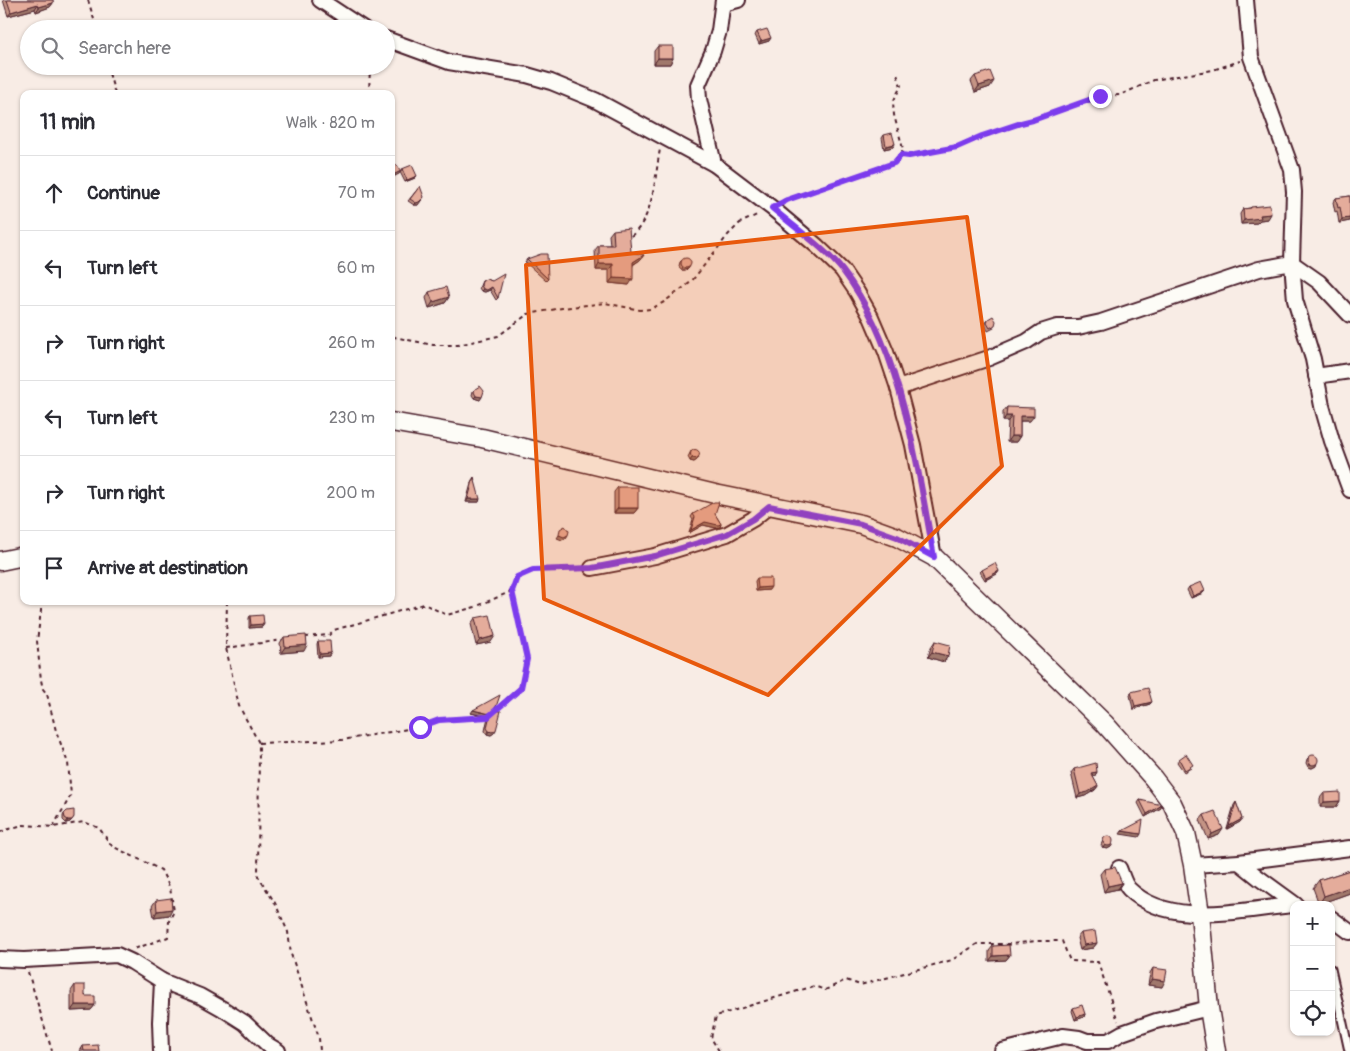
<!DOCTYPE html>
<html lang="en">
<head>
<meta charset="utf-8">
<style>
  :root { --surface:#fff; --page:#f2f2f3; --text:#2b2b33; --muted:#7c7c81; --line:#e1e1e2 }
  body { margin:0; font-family:Pangolin,sans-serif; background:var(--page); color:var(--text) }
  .controls { position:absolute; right:15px; bottom:15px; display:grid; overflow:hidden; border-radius:10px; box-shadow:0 1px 4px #0004 }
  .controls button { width:45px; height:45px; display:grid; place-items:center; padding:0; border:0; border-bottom:1px solid var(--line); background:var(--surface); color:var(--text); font:25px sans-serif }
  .stop { position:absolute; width:15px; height:15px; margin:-11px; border:4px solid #7c3aed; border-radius:50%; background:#fff }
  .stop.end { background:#7c3aed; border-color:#fff; box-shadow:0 1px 5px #0008 }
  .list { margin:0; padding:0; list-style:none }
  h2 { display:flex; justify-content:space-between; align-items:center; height:65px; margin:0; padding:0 20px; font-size:21px }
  h2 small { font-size:16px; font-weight:400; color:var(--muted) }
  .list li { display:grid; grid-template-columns:32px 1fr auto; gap:15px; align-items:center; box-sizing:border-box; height:75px; padding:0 20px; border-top:1px solid var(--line) }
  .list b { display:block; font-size:19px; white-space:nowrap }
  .list em { font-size:16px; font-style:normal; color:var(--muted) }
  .icon { flex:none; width:28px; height:28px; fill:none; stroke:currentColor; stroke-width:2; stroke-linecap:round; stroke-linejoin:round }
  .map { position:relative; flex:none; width:1350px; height:1051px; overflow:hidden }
  .search { position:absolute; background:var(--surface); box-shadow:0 1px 4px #0004; left:20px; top:20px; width:375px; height:55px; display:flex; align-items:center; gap:12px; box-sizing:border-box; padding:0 18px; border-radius:28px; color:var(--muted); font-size:19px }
  .panel { position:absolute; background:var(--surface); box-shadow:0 1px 4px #0004; left:20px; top:90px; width:375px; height:515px; border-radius:10px }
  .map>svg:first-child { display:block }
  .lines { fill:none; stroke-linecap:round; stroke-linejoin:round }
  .service-casing { stroke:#4a1f2b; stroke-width:11 }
  .minor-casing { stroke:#4a1f2b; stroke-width:18 }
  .tertiary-casing { stroke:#4a1f2b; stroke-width:21 }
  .path { stroke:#4a1f2b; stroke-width:2; stroke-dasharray:4 4; stroke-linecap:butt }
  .service { stroke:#fdfcf7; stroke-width:7 }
  .minor { stroke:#fdfcf7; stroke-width:14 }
  .tertiary { stroke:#fdfcf7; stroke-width:18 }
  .wall { fill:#c49485; stroke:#4a1f2b }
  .shaded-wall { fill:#a0786c; stroke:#4a1f2b }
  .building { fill:#e4ac9b; stroke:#4a1f2b }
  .route { stroke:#7c3aed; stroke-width:6 }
  .marked { fill:#e8590c; fill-opacity:0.2; stroke:#e8590c; stroke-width:4; stroke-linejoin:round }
</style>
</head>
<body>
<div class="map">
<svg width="1350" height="1051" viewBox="0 0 1350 1051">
  <rect width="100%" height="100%" fill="#f8ece5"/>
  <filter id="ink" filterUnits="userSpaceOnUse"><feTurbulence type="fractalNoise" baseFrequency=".02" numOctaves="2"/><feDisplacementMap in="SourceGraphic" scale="10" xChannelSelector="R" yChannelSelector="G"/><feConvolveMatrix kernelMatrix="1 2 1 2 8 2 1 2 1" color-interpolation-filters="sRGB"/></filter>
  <g filter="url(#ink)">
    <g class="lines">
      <defs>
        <path id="service" d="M 1331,969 L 1349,1051"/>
        <g id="minor">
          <path d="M 320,0 L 364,29"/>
          <path d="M 1246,0 L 1251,57 L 1292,170 L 1294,192 L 1292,263 L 1295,300 L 1313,359 L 1322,406 L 1332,441 L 1350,490"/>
          <path d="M 723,4 L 738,0"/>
          <path d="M 386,39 L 449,62 L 527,75 L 551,82 L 595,100 L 714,164 L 772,208 L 817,246 L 842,270 L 857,292 L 871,317 L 886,352 L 898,388 L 913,445 L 934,557"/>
          <path d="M 714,164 L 699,99 L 698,85 L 713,51 L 719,31 L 723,0"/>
          <path d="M 1316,376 L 1350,371"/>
          <path d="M 898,388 L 989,358 L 1026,342 L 1041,332 L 1057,327 L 1078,327 L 1101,322 L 1259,269 L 1292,263 L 1319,282 L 1350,315"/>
          <path d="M 592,568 L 655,556 L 727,534 L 753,519 L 769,506"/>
          <path d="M 1239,862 L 1259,878 L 1296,905"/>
          <path d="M 1193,865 L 1239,862 L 1350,848"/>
          <path d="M 1119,868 C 1122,875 1124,884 1129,889 C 1170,929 1243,909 1294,905"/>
          <path d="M 1331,918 L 1350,932"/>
          <path d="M 0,959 L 24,960 L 117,955 L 132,962 L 162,981 L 200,996 L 223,1009 L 245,1023 L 268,1045 L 278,1051"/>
          <path d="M 161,1051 L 160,1022 L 162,981"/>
          <path d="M 1002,1051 L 1063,1036 L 1079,1038 L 1087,1041 L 1108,1041 L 1122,1033 L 1156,1021 L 1209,1008"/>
        </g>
        <g id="tertiary">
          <path d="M 391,422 L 482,438 L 715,494 L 861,524 L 897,537 L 934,557 L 1105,724 L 1153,778 L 1172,803 L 1186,833 L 1193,865 L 1200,914 L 1209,1008 L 1216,1051"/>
          <path d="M 0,561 L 24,556"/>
        </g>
      </defs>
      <!-- service casing -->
      <use href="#service" class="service-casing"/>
      <!-- minor casing -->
      <use href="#minor" class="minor-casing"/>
      <!-- tertiary casing -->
      <use href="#tertiary" class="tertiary-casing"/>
      <!-- path -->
      <g class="path">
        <path d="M 88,0 L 97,29"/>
        <path d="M 107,66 L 115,94"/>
        <path d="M 369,94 L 370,66"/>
        <path d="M 901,155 L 909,156 L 957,147 L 982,137 L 1021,123 L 1033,120 L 1100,96 L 1120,95 L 1154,80 L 1213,70 L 1240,61"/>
        <path d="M 783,201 L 894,163 L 901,155 L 903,149 L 894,115 L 893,102 L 901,86 L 897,74"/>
        <path d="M 631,236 C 654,218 655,176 660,149"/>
        <path d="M 391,328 L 394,337 L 433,345 L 458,345 L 498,336 L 528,314 L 562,308 L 605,303 L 640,310 L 651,309 L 664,302 L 691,282 L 728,235 L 740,223 L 759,214"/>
        <path d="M 41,601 L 41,611 L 37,641 L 41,680 L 43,689 L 47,694 L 56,731 L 68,763 L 71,795 L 53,827"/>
        <path d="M 227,601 L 226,648 L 239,706 L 259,743 L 258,876 L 275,903 L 288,932 L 291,954 L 319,1038 L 320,1051"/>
        <path d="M 305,637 L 329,635 L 334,630 L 424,604 L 447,615 L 475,607 L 512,591"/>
        <path d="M 226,648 L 283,640"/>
        <path d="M 495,710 L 521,687 L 527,659 L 512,591 L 517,577 L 533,570 L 580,568"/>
        <path d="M 259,743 L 342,740 L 420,727 L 439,720 L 488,717 L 490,715"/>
        <path d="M 0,832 L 22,825 L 53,827 L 84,822 L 99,828 L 112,846 L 161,870 L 170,888 L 174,911 L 169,921 L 168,937 L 134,949"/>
        <path d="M 28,972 L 52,1051"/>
        <path d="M 719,1051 L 711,1038 L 716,1016 L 814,986 L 825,990 L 846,980 L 860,985 L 952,960 L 977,944 L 1012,944 L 1035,941 L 1062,941 L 1070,961 L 1098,962 L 1118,1021"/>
      </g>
      <!-- service -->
      <use href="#service" class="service"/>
      <!-- minor -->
      <use href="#minor" class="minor"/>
      <!-- tertiary -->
      <use href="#tertiary" class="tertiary"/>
    </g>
    <!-- wall -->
    <g class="wall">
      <path d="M 3,0 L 53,0 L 53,3 L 50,7 L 36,12 L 35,9 L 8,16 Z"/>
      <path d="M 757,32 L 769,41 L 759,44 L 755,35 Z"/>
      <path d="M 658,46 L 673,58 L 670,64 L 654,64 L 654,51 Z"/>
      <path d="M 975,76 L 990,87 L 975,92 L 971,81 Z"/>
      <path d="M 884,135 L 893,147 L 884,149 L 882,138 Z"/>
      <path d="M 402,169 L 415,178 L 405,182 L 400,172 Z"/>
      <path d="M 420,186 L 418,205 L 414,205 L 408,201 Z"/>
      <path d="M 1350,196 L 1350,221 L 1339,223 L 1337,211 L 1335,212 L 1333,202 L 1336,198 Z"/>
      <path d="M 1251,207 L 1268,219 L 1260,220 L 1257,223 L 1241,224 L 1240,214 L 1243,209 L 1250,208 Z"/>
      <path d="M 613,230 L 631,252 L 644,255 L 640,260 L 633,265 L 629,285 L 609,283 L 609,270 L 596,270 L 595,250 L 599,245 L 610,245 L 609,235 Z"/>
      <path d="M 527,259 L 548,279 L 546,281 L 525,262 Z"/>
      <path d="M 682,260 L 690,266 L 688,269 L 685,270 L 681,270 L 679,266 L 680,262 Z"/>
      <path d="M 482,281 L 492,281 L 498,298 L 496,300 L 490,290 L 485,292 L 481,291 L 479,288 Z"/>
      <path d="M 429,292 L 449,297 L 445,303 L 429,308 L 426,298 Z"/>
      <path d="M 988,319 L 994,328 L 988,331 L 985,325 Z"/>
      <path d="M 475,389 L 480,400 L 474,398 L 472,395 L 473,391 Z"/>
      <path d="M 1007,407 L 1030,421 L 1020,421 L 1020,436 L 1016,442 L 1007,442 L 1008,421 L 1003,421 L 1003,412 Z"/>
      <path d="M 691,451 L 697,460 L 694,462 L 690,461 L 688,457 Z"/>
      <path d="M 474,477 L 479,502 L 466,502 L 472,480 Z"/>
      <path d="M 618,487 L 638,508 L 634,513 L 614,513 L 614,492 Z"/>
      <path d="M 693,514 L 715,514 L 721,524 L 720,527 L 716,528 L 703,525 L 689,533 L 693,520 L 691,517 Z"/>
      <path d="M 982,570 L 999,571 L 997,574 L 985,580 L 980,572 Z"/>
      <path d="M 757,578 L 769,590 L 756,591 L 755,581 Z"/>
      <path d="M 1189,587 L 1203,593 L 1191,598 L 1187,590 Z"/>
      <path d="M 250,616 L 264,624 L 262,627 L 249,628 L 249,618 Z"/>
      <path d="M 475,618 L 491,642 L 476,645 L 471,624 Z"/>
      <path d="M 284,637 L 304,651 L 281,653 L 280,643 Z"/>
      <path d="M 318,641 L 329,656 L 318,657 L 317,644 Z"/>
      <path d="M 935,641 L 948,656 L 944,662 L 928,657 L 931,647 Z"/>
      <path d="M 1131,692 L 1150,704 L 1133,709 L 1130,695 Z"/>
      <path d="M 495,710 L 494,733 L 491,735 L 487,734 L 485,731 L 488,717 L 471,713 Z"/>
      <path d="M 1309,757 L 1316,766 L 1312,768 L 1308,767 L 1306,763 L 1307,759 Z"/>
      <path d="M 1179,759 L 1191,768 L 1184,772 L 1177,762 Z"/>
      <path d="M 1074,769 L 1097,772 L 1094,777 L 1093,777 L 1098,786 L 1095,790 L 1085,796 L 1077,798 L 1071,773 Z"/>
      <path d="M 1324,793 L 1340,801 L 1336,807 L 1320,807 L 1320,798 Z"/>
      <path d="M 1140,800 L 1161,808 L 1145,817 L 1138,803 Z"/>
      <path d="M 1236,802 L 1242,819 L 1240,822 L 1227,829 L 1234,805 Z"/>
      <path d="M 64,814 L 74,817 L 70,822 L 66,823 L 63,820 L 63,816 Z"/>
      <path d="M 1204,815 L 1219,835 L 1208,839 L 1200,820 Z"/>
      <path d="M 1104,838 L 1111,847 L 1107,849 L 1103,848 L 1101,845 Z"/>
      <path d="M 1104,869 L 1122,883 L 1118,889 L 1104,892 L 1100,874 Z"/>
      <path d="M 1350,870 L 1350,893 L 1319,904 L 1313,888 L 1319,880 Z"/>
      <path d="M 156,900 L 169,915 L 154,917 L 152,906 Z"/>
      <path d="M 1081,933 L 1097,943 L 1093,948 L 1080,950 L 1077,938 Z"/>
      <path d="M 993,946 L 1010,955 L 1006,960 L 989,961 L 989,951 Z"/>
      <path d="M 1153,968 L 1162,987 L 1148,985 L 1150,973 Z"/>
      <path d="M 75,985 L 95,1005 L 91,1010 L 71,1011 L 71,991 Z"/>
      <path d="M 1073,1008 L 1085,1014 L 1084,1017 L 1075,1020 L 1072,1011 Z"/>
      <path d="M 83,1046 L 99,1051 L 80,1051 Z"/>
    </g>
    <!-- shaded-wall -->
    <g class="shaded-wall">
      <path d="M 53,3 L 50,7 L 36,12 L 39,7 Z"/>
      <path d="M 38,4 L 35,9 L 8,16 L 11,12 Z"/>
      <path d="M 771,38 L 769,41 L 759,44 L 761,41 Z"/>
      <path d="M 658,58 L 673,58 L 670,64 L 654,64 Z"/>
      <path d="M 994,81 L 990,87 L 975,92 L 979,86 Z"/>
      <path d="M 895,144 L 893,147 L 884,149 L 886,146 Z"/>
      <path d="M 401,171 L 399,174 L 393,177 L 391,177 L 391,174 Z"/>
      <path d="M 417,176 L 415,178 L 405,182 L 407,180 Z"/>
      <path d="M 424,197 L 418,205 L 414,205 L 416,203 Z"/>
      <path d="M 1271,214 L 1268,219 L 1260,220 L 1257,223 L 1241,224 L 1244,220 L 1260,215 Z"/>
      <path d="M 1350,218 L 1350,221 L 1339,223 L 1342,219 Z"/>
      <path d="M 644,255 L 640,260 L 629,267 L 633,262 Z"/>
      <path d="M 599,264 L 613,264 L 609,270 L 596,270 Z"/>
      <path d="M 690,266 L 688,269 L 685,270 L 681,270 L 683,267 Z"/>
      <path d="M 613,278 L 633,279 L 629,285 L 609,283 Z"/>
      <path d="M 492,287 L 490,290 L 485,292 L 481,291 L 483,289 Z"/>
      <path d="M 449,297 L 445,303 L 429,308 L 433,302 Z"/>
      <path d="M 476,396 L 482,397 L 480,400 L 474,398 Z"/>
      <path d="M 1006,416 L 1012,416 L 1008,421 L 1003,421 Z"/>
      <path d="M 1020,416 L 1034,416 L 1030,421 L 1017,421 Z"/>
      <path d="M 1011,436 L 1020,436 L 1016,442 L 1007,442 Z"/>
      <path d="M 699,457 L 697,460 L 694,462 L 690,461 L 692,458 Z"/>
      <path d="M 468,499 L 480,499 L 479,502 L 466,502 Z"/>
      <path d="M 618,508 L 638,508 L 634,513 L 614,513 Z"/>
      <path d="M 705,522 L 721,524 L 720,527 L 716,528 L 703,525 L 689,533 L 691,530 Z"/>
      <path d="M 559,535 L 568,535 L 566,538 L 562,540 L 557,538 Z"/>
      <path d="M 999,571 L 997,574 L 985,580 L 986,578 Z"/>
      <path d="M 771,587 L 769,590 L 756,591 L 758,588 Z"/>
      <path d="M 1205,591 L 1203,593 L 1191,598 L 1193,596 Z"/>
      <path d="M 264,624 L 262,627 L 249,628 L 251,625 Z"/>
      <path d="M 495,636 L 491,642 L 476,645 L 480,640 Z"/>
      <path d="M 307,645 L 304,651 L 281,653 L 285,647 Z"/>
      <path d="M 932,652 L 948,656 L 944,662 L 928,657 Z"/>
      <path d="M 331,653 L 329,656 L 318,657 L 320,654 Z"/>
      <path d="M 1152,702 L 1150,704 L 1133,709 L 1135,706 Z"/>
      <path d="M 473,710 L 490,714 L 488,717 L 471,713 Z"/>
      <path d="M 496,730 L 494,733 L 491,735 L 487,734 L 489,731 Z"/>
      <path d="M 1317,763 L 1316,766 L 1312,768 L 1308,767 L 1310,764 Z"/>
      <path d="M 1097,772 L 1094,777 L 1088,778 L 1091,773 Z"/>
      <path d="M 1098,786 L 1095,790 L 1085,796 L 1077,798 L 1080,794 Z"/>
      <path d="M 1340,801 L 1336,807 L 1320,807 L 1324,802 Z"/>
      <path d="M 1162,805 L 1161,808 L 1145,817 L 1147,814 Z"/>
      <path d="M 1242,819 L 1240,822 L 1227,829 L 1229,826 Z"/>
      <path d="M 68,820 L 72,820 L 70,822 L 66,823 Z"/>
      <path d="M 1223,829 L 1219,835 L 1208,839 L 1212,834 Z"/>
      <path d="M 1122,831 L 1141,834 L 1139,837 L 1120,834 Z"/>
      <path d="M 1113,844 L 1111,847 L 1107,849 L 1103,848 L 1105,845 Z"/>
      <path d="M 1122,883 L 1118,889 L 1104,892 L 1108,886 Z"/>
      <path d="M 1350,887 L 1350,893 L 1319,904 L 1324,896 Z"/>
      <path d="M 172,909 L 169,915 L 154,917 L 157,911 Z"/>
      <path d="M 1097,943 L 1093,948 L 1080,950 L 1084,945 Z"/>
      <path d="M 1010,955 L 1006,960 L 989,961 L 993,956 Z"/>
      <path d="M 1152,979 L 1165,981 L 1162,987 L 1148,985 Z"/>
      <path d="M 75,1005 L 95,1005 L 91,1010 L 71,1011 Z"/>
      <path d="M 1085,1014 L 1084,1017 L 1075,1020 L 1077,1017 Z"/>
    </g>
    <!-- building -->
    <g class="building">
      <path d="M 7,0 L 53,0 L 53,3 L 39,7 L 38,4 L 11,12 Z"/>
      <path d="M 767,29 L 771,38 L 761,41 L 757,32 Z"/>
      <rect x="658" y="46" width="15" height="12"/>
      <path d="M 990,71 L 994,81 L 979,86 L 975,76 Z"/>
      <path d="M 892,133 L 895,144 L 886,146 L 884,135 Z"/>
      <path d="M 393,164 L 397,165 L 401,171 L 395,174 L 391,174 L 391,165 Z"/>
      <path d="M 412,165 L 417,176 L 407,180 L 402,169 Z"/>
      <path d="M 420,186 L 424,197 L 419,202 L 416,203 L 410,199 Z"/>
      <path d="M 1350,196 L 1350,218 L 1342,219 L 1340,207 L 1338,208 L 1336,198 Z"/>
      <path d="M 1270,205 L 1271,214 L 1260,215 L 1261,218 L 1244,220 L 1243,209 L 1251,208 L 1251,207 Z"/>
      <path d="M 629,228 L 631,252 L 644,255 L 633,262 L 633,279 L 613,278 L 613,264 L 599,264 L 599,245 L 614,245 L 613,230 Z"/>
      <path d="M 541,254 L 547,254 L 548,279 L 527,259 Z"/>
      <circle cx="686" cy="263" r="5"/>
      <path d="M 504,274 L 498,298 L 492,287 L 487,290 L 483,289 L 481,285 L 482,281 L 486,279 L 492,281 Z"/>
      <path d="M 446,287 L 449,297 L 433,302 L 429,292 Z"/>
      <path d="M 993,316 L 996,321 L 995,325 L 990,328 L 987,323 L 988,319 Z"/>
      <path d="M 480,386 L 484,391 L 482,397 L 476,396 L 474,392 L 475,389 Z"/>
      <path d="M 1007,407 L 1034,408 L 1034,416 L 1020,416 L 1020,436 L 1011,436 L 1012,416 L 1006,416 Z"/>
      <circle cx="695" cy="454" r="4.5"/>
      <path d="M 474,477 L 480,499 L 468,499 Z"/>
      <rect x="618" y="487" width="20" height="21"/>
      <path d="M 714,502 L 719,502 L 715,514 L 721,524 L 718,525 L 705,522 L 691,530 L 695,517 L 693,514 Z"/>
      <path d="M 565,526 L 569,531 L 568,535 L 564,537 L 559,535 L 560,529 Z"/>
      <path d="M 995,563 L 999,571 L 986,578 L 982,570 Z"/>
      <path d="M 757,578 L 771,578 L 771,587 L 758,588 Z"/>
      <path d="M 1201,582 L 1205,591 L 1193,596 L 1189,587 Z"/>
      <path d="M 263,615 L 264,624 L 251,625 L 250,616 Z"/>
      <path d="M 490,615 L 495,636 L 480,640 L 475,618 Z"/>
      <path d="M 306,635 L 307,645 L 285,647 L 284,637 Z"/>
      <path d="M 318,641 L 330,641 L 331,653 L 320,654 Z"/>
      <path d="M 935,641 L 950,645 L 948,656 L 932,652 Z"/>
      <path d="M 1148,688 L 1152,702 L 1135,706 L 1131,692 Z"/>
      <path d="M 500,695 L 495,710 L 501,711 L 496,730 L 492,732 L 489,731 L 487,728 L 490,714 L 473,710 Z"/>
      <path d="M 1186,754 L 1193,765 L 1185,770 L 1179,759 Z"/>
      <circle cx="1313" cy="760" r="5"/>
      <path d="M 1096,763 L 1097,772 L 1091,773 L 1098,786 L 1088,792 L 1080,794 L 1074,769 Z"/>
      <path d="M 1340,792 L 1340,801 L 1324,802 L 1324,793 Z"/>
      <path d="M 1140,800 L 1162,805 L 1147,814 Z"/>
      <path d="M 1236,802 L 1242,819 L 1229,826 Z"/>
      <path d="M 74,810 L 74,817 L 72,820 L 68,820 L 65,818 L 64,814 L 67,811 Z"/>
      <path d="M 1215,811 L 1223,829 L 1212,834 L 1204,815 Z"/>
      <path d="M 1143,820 L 1141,834 L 1122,831 Z"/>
      <circle cx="1108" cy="841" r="5"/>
      <path d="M 1115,867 L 1122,883 L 1108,886 L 1104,869 Z"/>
      <path d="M 1350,870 L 1350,887 L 1324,896 L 1319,880 Z"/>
      <path d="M 171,898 L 172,909 L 157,911 L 156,900 Z"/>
      <path d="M 1095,931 L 1097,943 L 1084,945 L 1081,933 Z"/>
      <path d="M 1009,945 L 1010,955 L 993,956 L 993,946 Z"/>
      <path d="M 1153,968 L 1167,970 L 1165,981 L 1152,979 Z"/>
      <path d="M 75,985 L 85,985 L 85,996 L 95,996 L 95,1005 L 75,1005 Z"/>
      <path d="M 1082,1005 L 1085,1014 L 1077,1017 L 1073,1008 Z"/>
      <path d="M 98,1045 L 99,1051 L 84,1051 L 83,1046 Z"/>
    </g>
  </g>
  <g class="lines" filter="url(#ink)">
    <!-- route -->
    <path class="route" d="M 420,727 L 439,720 L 488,717 L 521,688 L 527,659 L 512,591 L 517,577 L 533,570 L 592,568 L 655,556 L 727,534 L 753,519 L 769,506 L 861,524 L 897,537 L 934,557 C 917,465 901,346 843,271 C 825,248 794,227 772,208 L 787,200 L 894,163 L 901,155 L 909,156 L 957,147 L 982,136 L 1021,123 L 1033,120 L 1100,96"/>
  </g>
  <!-- marked area -->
  <path class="marked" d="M 967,217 L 1002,466 L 768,695 L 544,599 L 526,265 Z"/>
</svg>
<div class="controls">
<button>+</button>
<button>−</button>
<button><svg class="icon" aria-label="locate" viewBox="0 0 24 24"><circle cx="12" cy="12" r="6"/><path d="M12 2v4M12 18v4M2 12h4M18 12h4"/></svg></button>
</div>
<div class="stop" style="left:420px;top:727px"></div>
<div class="stop end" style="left:1100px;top:96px"></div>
<div class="search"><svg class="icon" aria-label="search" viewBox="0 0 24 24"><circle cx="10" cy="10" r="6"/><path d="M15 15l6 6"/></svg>Search here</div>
<section class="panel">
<h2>11 min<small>Walk · 820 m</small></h2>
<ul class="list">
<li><svg class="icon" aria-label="ahead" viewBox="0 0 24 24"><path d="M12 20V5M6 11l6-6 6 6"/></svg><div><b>Continue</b></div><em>70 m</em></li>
<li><svg class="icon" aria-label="left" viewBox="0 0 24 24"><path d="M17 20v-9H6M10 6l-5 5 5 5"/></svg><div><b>Turn left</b></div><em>60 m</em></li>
<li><svg class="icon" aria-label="right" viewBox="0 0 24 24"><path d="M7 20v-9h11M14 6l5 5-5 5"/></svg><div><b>Turn right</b></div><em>260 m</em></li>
<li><svg class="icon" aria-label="left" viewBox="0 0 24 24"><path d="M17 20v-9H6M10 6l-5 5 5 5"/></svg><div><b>Turn left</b></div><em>230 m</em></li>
<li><svg class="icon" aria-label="right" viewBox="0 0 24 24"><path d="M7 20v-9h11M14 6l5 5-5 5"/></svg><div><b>Turn right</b></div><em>200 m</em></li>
<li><svg class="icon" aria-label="arrive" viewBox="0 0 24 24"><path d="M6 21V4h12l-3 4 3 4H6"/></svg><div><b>Arrive at destination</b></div></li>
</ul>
</section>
</div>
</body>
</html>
